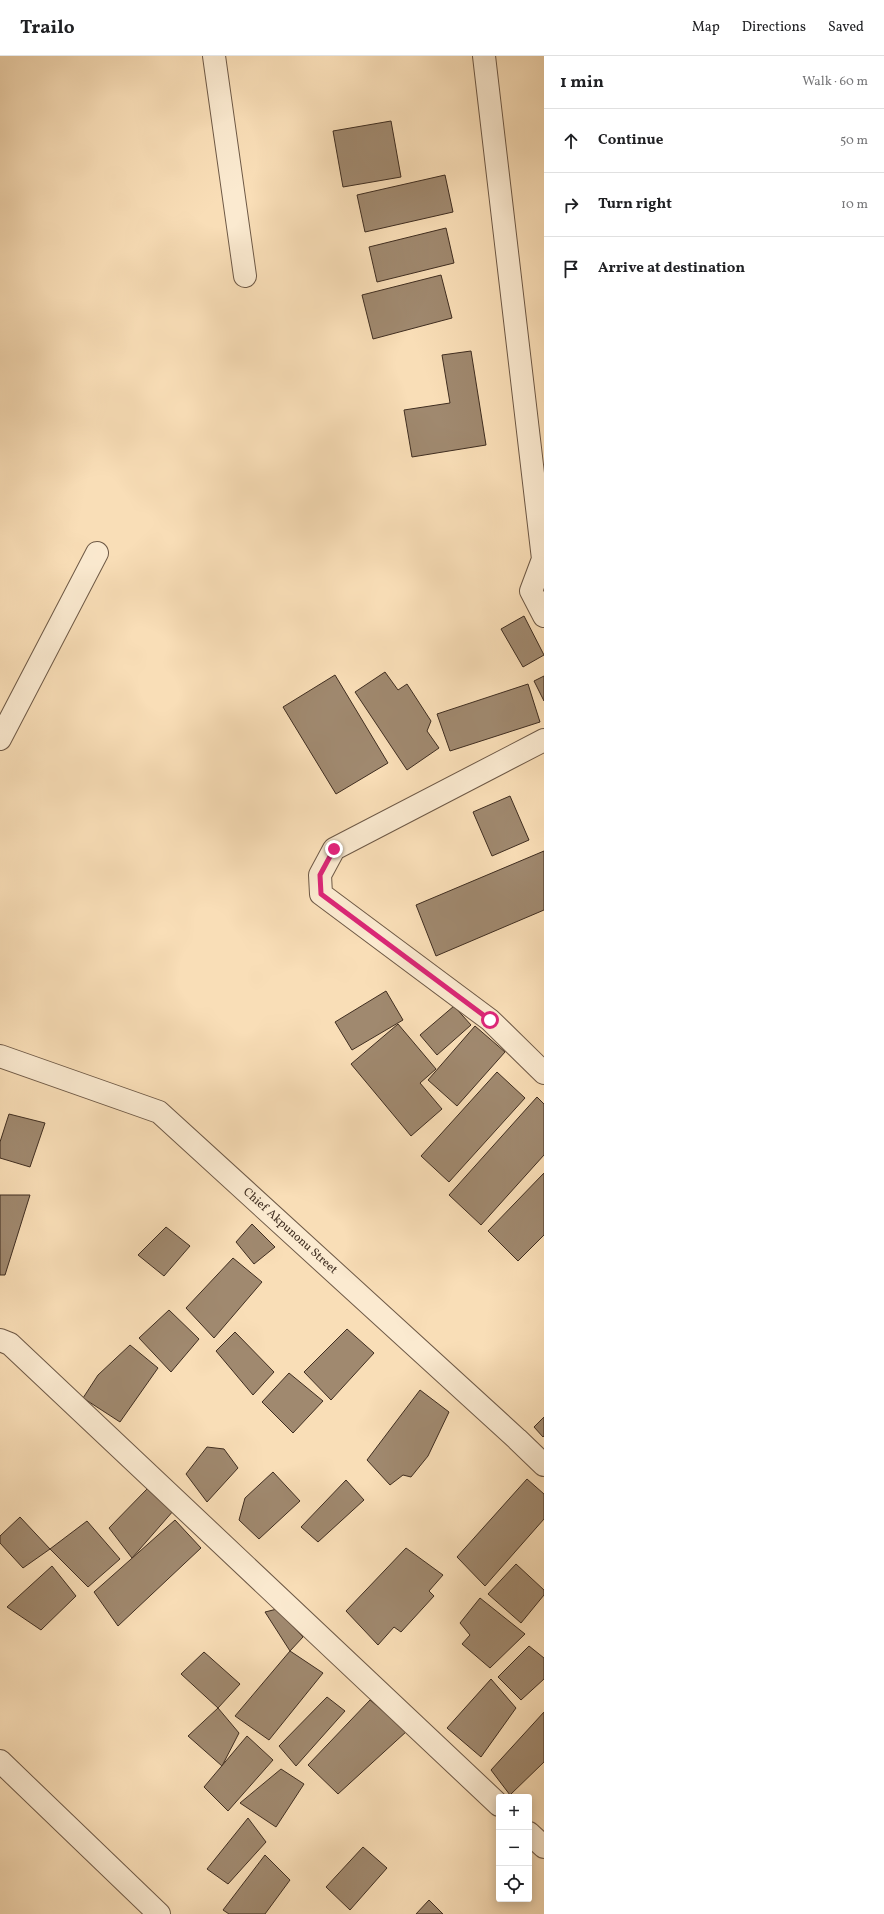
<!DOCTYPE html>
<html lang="en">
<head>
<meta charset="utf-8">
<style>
  :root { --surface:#fff; --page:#f6f6f6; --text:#202124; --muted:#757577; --line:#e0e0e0 }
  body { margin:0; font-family:Vollkorn,serif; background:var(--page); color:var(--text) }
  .controls { position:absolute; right:12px; bottom:12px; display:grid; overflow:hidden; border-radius:4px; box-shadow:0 2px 10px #0003 }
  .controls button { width:36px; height:36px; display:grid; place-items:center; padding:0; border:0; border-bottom:1px solid var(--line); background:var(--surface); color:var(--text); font:20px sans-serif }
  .stop { position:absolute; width:12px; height:12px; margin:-9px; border:3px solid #db2777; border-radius:50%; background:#fff }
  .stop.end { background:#db2777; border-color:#fff; box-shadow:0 1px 4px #0008 }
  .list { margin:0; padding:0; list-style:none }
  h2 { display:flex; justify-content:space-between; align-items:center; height:52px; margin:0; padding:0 16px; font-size:17px }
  h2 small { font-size:13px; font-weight:400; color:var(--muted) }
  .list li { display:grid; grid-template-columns:26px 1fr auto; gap:12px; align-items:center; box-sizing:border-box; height:64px; padding:0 16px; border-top:1px solid var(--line) }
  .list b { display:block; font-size:15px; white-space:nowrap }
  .list em { font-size:13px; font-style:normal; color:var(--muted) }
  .icon { flex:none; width:22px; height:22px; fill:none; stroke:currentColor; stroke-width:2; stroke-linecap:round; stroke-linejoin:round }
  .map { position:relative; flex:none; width:544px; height:1858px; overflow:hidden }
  header { display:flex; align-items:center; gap:24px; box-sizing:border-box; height:56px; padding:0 20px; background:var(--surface); border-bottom:1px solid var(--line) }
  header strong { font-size:19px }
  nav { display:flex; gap:22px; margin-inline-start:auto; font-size:14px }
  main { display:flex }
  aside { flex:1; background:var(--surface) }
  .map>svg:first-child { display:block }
  .building { fill:#a0896f; stroke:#3f2d20 }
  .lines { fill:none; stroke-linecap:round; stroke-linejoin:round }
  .minor-casing { stroke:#6e5946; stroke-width:24 }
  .minor { stroke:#fbead0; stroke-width:22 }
  .route { stroke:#db2777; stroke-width:5 }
  .labels { text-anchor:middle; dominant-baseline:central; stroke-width:4; stroke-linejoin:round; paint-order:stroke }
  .street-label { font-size:12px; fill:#3f2d20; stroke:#fbead0 }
</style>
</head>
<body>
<header>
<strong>Trailo</strong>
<nav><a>Map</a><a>Directions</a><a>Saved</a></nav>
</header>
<main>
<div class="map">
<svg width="544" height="1858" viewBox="0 0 544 1858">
  <rect width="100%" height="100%" fill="#f9deb7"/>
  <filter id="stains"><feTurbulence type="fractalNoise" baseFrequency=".005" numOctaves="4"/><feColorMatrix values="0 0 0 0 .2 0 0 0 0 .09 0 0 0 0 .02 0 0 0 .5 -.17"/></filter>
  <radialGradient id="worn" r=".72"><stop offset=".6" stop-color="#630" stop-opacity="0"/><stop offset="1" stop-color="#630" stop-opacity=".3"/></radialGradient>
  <!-- building -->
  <g class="building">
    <path d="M 391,65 L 401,121 L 343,131 L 333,75 Z"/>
    <path d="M 445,119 L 453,156 L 365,176 L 357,139 Z"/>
    <path d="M 446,172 L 454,207 L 377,226 L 369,191 Z"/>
    <path d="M 441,219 L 452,262 L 373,283 L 362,239 Z"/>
    <path d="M 471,295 L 486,389 L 412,401 L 404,354 L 450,347 L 442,299 Z"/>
    <path d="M 524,560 L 544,599 L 523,611 L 501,573 Z"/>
    <path d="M 385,616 L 398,634 L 407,628 L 431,665 L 427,675 L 439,692 L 407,714 L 355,636 Z"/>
    <path d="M 335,619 L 388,707 L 336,738 L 283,651 Z"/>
    <path d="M 544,620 L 544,645 L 534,625 Z"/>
    <path d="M 528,628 L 540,666 L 450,695 L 437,658 Z"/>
    <path d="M 510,740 L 529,784 L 492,800 L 473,756 Z"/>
    <path d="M 544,795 L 544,854 L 436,900 L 416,849 Z"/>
    <path d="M 386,935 L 403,964 L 352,994 L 335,966 Z"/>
    <path d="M 454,950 L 471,969 L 437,999 L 420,979 Z"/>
    <path d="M 398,968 L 436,1013 L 420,1027 L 442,1053 L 411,1080 L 351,1008 Z"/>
    <path d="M 475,970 L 505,996 L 457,1050 L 428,1024 Z"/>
    <path d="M 497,1016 L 525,1042 L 449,1126 L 421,1100 Z"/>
    <path d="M 537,1041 L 544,1048 L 544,1099 L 481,1169 L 449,1139 Z"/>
    <path d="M 9,1058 L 45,1067 L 30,1111 L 0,1102 L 0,1086 Z"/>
    <path d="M 544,1117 L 544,1179 L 518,1205 L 488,1175 Z"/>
    <path d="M 0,1139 L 30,1139 L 5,1219 L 0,1219 Z"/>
    <path d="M 252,1168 L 275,1191 L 254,1208 L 236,1186 Z"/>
    <path d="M 166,1171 L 190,1190 L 164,1220 L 138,1199 Z"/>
    <path d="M 233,1202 L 262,1226 L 214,1282 L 186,1252 Z"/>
    <path d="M 169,1254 L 199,1283 L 171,1316 L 139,1282 Z"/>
    <path d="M 347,1273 L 374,1297 L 331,1344 L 304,1316 Z"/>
    <path d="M 235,1276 L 274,1316 L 253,1339 L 216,1295 Z"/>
    <path d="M 130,1289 L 158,1312 L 120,1366 L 83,1342 L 98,1319 Z"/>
    <path d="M 289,1317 L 323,1345 L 293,1377 L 262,1346 Z"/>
    <path d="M 420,1334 L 449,1356 L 428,1400 L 411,1421 L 403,1419 L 390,1429 L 367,1404 Z"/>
    <path d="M 544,1361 L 544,1380 L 543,1381 L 534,1371 Z"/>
    <path d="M 207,1391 L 224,1393 L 238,1412 L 207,1446 L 186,1418 Z"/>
    <path d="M 273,1416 L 300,1445 L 259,1483 L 239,1464 L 245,1442 Z"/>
    <path d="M 527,1423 L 544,1438 L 544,1463 L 485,1530 L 457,1501 Z"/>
    <path d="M 346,1424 L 364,1444 L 318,1486 L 301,1471 Z"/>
    <path d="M 147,1433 L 174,1454 L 132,1502 L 109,1472 Z"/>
    <path d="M 20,1461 L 50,1493 L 23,1512 L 0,1487 L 0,1480 Z"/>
    <path d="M 175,1464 L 201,1492 L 118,1570 L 94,1536 Z"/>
    <path d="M 87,1465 L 120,1503 L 88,1531 L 50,1493 Z"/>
    <path d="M 406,1492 L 443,1519 L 429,1535 L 434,1540 L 401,1576 L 394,1571 L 378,1589 L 346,1555 Z"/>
    <path d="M 516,1508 L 544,1534 L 544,1539 L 521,1567 L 488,1538 Z"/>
    <path d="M 52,1510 L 76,1540 L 41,1574 L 7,1551 Z"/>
    <path d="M 480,1542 L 525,1578 L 490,1612 L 462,1588 L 470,1579 L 460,1567 Z"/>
    <path d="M 277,1553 L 303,1581 L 290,1595 L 265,1556 Z"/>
    <path d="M 529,1590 L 544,1602 L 544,1623 L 521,1644 L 498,1621 Z"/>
    <path d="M 290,1595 L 323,1617 L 269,1684 L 235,1660 Z"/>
    <path d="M 204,1596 L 240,1628 L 218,1652 L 181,1618 Z"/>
    <path d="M 491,1623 L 516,1652 L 481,1701 L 447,1672 Z"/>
    <path d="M 327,1641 L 345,1655 L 296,1710 L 279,1690 Z"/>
    <path d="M 370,1644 L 407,1675 L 338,1738 L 308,1709 Z"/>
    <path d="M 218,1652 L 239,1677 L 222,1710 L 188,1680 Z"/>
    <path d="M 544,1656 L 544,1706 L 510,1739 L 491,1714 Z"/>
    <path d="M 247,1680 L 273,1704 L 228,1755 L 204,1731 Z"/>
    <path d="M 281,1713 L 304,1728 L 276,1771 L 240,1747 Z"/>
    <path d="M 248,1762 L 266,1786 L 228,1828 L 207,1813 Z"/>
    <path d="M 363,1791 L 387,1812 L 350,1854 L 326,1831 Z"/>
    <path d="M 265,1799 L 290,1824 L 265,1858 L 229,1858 L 223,1854 Z"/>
    <path d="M 429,1844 L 443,1858 L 416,1858 Z"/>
  </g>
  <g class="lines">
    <defs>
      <g id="minor">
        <path d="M 214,0 L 245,220"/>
        <path d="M 484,0 L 543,503 L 531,535 L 544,560"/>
        <path d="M 0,683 L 97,497"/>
        <path d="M 544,684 L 334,793 L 320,819 L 321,838 L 490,964 L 544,1017"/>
        <path d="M 0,1000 L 159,1056 L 517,1383 L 544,1409"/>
        <path d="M 0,1284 L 10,1288 L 499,1749"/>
        <path d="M 0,1705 L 159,1858"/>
        <path d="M 529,1777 L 544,1791"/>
      </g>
    </defs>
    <!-- minor casing -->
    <use href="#minor" class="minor-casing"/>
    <!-- minor -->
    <use href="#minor" class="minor"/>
  </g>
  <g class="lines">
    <!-- route -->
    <path class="route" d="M 334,793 L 320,819 L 321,838 L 490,964"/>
  </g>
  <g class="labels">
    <!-- street labels -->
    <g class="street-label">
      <text transform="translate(290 1175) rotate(42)">Chief Akpunonu Street</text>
    </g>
  </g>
  <rect width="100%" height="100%" filter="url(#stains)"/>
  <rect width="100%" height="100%" fill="url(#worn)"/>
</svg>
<div class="controls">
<button>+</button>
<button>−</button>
<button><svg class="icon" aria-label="locate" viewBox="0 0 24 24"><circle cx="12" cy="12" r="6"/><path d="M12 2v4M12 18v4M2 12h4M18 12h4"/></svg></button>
</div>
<div class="stop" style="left:490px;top:964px"></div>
<div class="stop end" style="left:334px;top:793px"></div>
</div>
<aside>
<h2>1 min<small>Walk · 60 m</small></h2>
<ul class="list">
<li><svg class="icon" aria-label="ahead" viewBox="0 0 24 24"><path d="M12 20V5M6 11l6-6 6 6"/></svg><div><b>Continue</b></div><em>50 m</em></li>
<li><svg class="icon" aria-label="right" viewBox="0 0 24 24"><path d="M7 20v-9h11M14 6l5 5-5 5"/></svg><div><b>Turn right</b></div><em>10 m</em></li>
<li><svg class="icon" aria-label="arrive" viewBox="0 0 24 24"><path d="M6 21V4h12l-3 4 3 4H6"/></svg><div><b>Arrive at destination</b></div></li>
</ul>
</aside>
</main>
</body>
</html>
